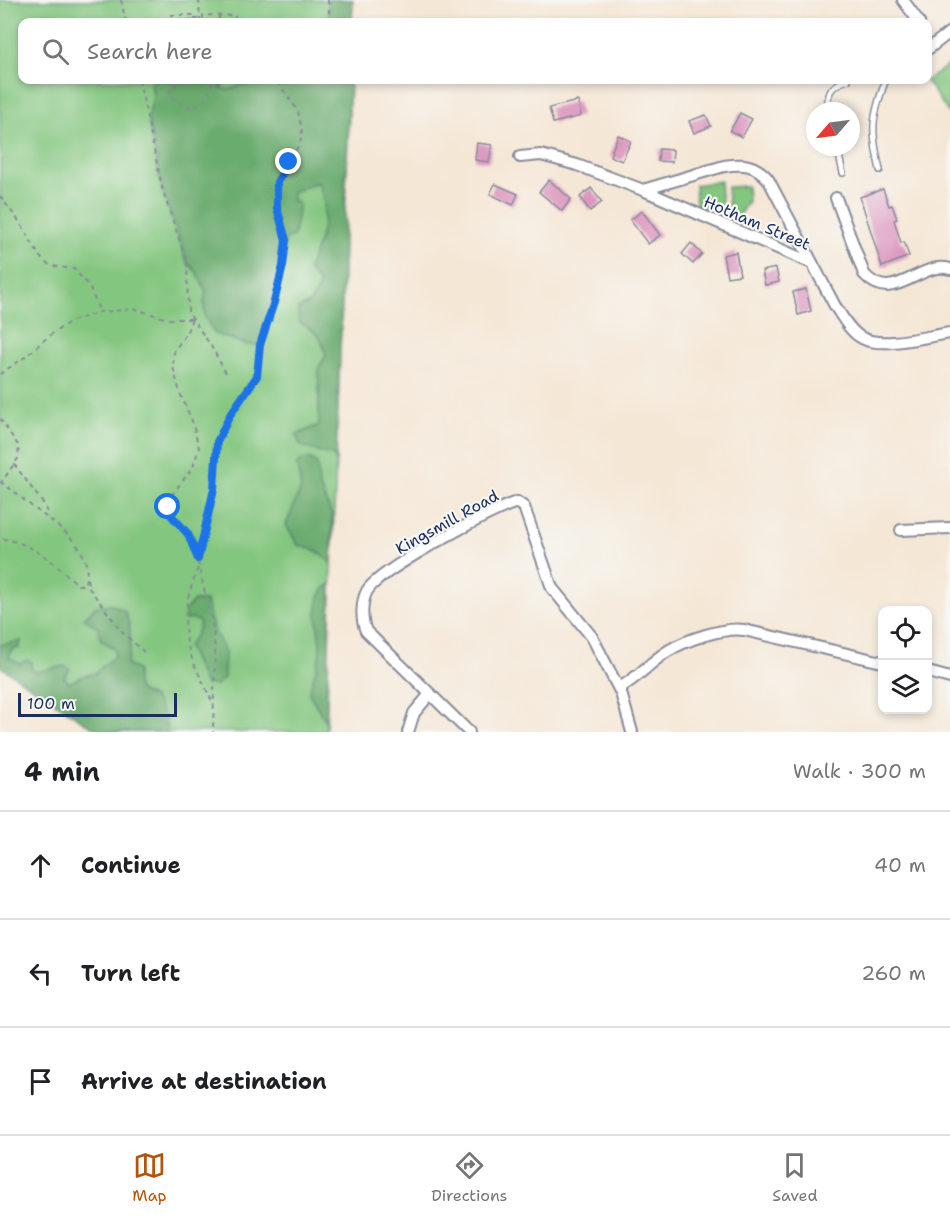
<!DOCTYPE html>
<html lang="en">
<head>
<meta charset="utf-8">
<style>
  :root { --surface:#fff; --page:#f6f6f6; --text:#202124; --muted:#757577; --line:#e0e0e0; --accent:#b45309 }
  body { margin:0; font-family:"Shantell Sans",sans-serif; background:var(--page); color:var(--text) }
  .controls { position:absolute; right:18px; bottom:18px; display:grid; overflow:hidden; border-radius:12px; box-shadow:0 3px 9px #0003 }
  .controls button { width:54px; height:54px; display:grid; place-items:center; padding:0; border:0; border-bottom:2px solid var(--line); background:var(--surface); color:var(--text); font:30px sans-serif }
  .compass { position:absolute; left:806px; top:102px; width:54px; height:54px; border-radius:50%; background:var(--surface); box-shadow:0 3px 9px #0003; rotate:242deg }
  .scale { position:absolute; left:18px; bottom:15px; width:159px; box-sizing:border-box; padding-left:6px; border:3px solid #1b2f5e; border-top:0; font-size:16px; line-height:21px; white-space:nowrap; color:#1b2f5e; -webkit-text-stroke:4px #f6f6f2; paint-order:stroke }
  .stop { position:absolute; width:18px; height:18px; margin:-14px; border:4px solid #1a73e8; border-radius:50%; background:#fff }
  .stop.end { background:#1a73e8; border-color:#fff; box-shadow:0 2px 6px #0008 }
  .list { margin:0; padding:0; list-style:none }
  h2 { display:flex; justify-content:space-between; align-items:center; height:78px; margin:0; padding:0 24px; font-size:26px }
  h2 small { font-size:20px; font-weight:400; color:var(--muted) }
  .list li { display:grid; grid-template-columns:39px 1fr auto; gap:18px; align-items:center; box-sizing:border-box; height:108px; padding:0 24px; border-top:2px solid var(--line) }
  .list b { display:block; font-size:22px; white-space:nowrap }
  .list em { font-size:20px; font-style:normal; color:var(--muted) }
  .icon { flex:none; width:33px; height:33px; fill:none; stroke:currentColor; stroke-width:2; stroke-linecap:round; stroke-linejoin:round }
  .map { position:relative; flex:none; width:950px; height:732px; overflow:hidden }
  .search { position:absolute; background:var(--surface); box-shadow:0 3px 9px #0003; left:18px; right:18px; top:18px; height:66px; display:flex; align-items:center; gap:15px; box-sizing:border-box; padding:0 21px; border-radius:12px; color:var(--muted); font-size:22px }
  .sheet { height:402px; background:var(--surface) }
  nav { display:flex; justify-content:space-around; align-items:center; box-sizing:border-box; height:84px; border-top:2px solid var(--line); background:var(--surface); font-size:16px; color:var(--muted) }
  nav a { display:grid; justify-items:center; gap:3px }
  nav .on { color:var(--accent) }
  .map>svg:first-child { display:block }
  .green { fill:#83c67f; stroke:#4f7a6e; stroke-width:1.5 }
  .forest { fill:#6aab6e; stroke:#426d66; stroke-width:1.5 }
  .building { fill:#dd97c0 }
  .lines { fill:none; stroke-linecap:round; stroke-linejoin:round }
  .service-casing { stroke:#888b9a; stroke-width:8 }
  .minor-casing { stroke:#888b9a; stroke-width:14 }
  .path { stroke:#888b9a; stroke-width:2; stroke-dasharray:4.5 4.5; stroke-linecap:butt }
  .service { stroke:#fff; stroke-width:5 }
  .minor { stroke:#fff; stroke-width:10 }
  .route { stroke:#1a73e8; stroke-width:8 }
  .labels { text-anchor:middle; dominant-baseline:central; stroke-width:4.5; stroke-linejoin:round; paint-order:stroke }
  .street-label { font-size:16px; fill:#1b2f5e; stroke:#f6f6f2 }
</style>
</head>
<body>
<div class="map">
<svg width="950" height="732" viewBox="0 0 950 732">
  <rect width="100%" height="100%" fill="#f6f6f2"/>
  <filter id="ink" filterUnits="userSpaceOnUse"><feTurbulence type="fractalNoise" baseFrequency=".0167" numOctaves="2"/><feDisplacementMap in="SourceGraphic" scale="12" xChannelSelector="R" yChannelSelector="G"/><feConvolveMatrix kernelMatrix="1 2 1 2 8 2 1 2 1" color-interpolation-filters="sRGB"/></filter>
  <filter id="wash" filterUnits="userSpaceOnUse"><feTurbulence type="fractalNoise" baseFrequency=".008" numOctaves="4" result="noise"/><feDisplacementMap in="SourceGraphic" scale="24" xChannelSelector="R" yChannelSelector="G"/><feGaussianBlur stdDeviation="1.35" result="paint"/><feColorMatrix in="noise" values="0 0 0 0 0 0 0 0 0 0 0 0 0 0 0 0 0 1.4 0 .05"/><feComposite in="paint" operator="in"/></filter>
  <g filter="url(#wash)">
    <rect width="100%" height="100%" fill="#f5e7d6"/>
    <!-- green -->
    <g class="green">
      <path d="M 0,0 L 353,0 L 352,22 L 22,22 L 22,80 L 350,80 L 326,732 L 103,732 L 0,665 Z"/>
      <path d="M 950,64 L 950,115 L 926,81 Z"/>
      <path d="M 720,181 L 722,211 L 696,207 L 695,185 Z"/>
      <path d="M 747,186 L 748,201 L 738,217 L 729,216 L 727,187 Z"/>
    </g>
    <!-- forest -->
    <g class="forest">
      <path d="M 328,0 L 353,0 L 352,22 L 330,22 Z"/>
      <path d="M 151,80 L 230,80 L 220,88 L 229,90 L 254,80 L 264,85 L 277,80 L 350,80 L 336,461 L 334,456 L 301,446 L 296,435 L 319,425 L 319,367 L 326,356 C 321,335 317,332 299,322 L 298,309 L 310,303 L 320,285 L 308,269 C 320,240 332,213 318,182 L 292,192 L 293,201 L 299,204 L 294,235 L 286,240 C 282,276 270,310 260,345 L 248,345 L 215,334 L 205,318 L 204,302 L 206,291 L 197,273 L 187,262 L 163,192 L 148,119 L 153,97 Z"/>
      <path d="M 309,459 L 317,464 L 319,485 L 332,516 L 332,572 L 331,563 L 317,551 L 298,545 L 286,525 L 301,488 L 297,465 L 300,461 Z"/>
      <path d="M 331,584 L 326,722 L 309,693 C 312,679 319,666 320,651 C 321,631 307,595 331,584 Z"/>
      <path d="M 194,601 L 206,601 L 213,628 L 225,652 L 224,678 L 215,686 L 204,683 L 188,646 L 196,635 L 200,623 L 194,619 L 185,620 L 185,610 Z"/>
      <path d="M 111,604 L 125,611 C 132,629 132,646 127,665 L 137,670 C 137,689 135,691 154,698 L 164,716 L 168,732 L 99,732 L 0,666 L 0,645 L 21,641 L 19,648 L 12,649 L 9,658 L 20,664 L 27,660 L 32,662 L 31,669 L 36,672 L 64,666 L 70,669 L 64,677 L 69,683 L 83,676 L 95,673 L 115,656 L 114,648 L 101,640 L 98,628 L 84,618 L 95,607 Z"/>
    </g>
    <g id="blocks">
      <!-- building -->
      <g class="building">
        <path d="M 578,101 L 581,116 L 553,123 L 549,108 Z"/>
        <path d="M 740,113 L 752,119 L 742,137 L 730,131 Z"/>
        <path d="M 706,115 L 711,126 L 694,133 L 689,121 Z"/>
        <path d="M 618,135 L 631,141 L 622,161 L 610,156 Z"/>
        <path d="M 477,143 L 492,145 L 489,162 L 475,160 Z"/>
        <path d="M 659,149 L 673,150 L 672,162 L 658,161 Z"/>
        <path d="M 549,180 L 571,199 L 562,211 L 539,192 Z"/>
        <path d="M 495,184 L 518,194 L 513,205 L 490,194 Z"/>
        <path d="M 591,188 L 602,202 L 590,211 L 580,197 Z"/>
        <path d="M 883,189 L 889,206 L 892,205 L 897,219 L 894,220 L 901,243 L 904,242 L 909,256 L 882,267 L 860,197 Z"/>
        <path d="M 642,211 L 660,235 L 648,244 L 630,220 Z"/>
        <path d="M 691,243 L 702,254 L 693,264 L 682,254 Z"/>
        <path d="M 736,252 L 740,275 L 727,277 L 723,255 Z"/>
        <path d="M 776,268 L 779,282 L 765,285 L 762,271 Z"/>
        <path d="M 806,289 L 811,311 L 798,315 L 793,292 Z"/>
      </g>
    </g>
  </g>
  <g filter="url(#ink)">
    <use href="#blocks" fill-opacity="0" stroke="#888b9a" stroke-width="1.5"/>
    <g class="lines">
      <defs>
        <g id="service">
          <path d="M 828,111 C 826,93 831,85 848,80"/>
          <path d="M 837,147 L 843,173"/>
          <path d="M 880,170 C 871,131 871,120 885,82 L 888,80"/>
        </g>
        <g id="minor">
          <path d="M 903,0 L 919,22"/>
          <path d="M 928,49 L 950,32"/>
          <path d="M 520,157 L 541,155 L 577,165 L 643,190 L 812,263"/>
          <path d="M 643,190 L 724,166 C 743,163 755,164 768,179 L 835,306 C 842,316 850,332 862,338 C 882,349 927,336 950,333"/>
          <path d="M 836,198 L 864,274 C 893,307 919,260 950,269"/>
          <path d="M 901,530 L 950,528"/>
          <path d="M 928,672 L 950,678"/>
          <path d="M 619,688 C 638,678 650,662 668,651 C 685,640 724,627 744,630 L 882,662"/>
          <path d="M 408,732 L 414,713 L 430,694"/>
          <path d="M 469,732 L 366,631 C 361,620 361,602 367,591 C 379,570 491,510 517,502 L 524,507 L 552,588 L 592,637 L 621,693 L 632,732"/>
        </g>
      </defs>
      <!-- service casing -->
      <use href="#service" class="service-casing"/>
      <!-- minor casing -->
      <use href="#minor" class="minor-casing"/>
      <!-- path -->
      <g class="path">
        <path d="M 121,0 L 126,22"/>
        <path d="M 199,0 L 200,22"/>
        <path d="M 328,0 L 330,22"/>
        <path d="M 219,16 L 219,21 L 235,21"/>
        <path d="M 169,20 L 185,20"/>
        <path d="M 168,22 L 169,15 L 194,15 L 194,19 L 198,19"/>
        <path d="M 189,22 L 189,20 L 194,19"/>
        <path d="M 219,22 L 219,21 L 203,20 L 203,15 L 235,16 L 235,22"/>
        <path d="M 139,80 L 163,192 L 187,262 L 188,312 L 211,346 L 226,373"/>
        <path d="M 176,80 L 170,92 C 174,101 183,106 193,108 C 205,102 212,93 212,80"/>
        <path d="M 174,86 L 187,80"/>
        <path d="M 0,196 L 21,224 L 40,257 L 46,263 L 53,266 L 74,269 L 89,286 L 100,312"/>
        <path d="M 192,319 L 186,334 L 174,351 L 173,367 L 180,393 L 192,421 L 199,448 L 193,467 L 171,496 L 168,507 L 171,515 L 188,534 L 195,549 L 213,628 L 215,650 L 213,732"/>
        <path d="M 0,374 L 25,357 L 49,336 L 71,321 L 100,312 L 135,309 L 168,319 L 192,319"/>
        <path d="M 0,419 L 18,445 L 19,457 L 1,483"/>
        <path d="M 14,464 L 45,506 L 48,517"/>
        <path d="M 0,482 C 14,490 25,502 38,511 C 61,528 97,552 84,585 L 78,585 C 54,562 34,544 0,538"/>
        <path d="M 198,559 L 214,489 L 217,442 L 230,415 L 257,376 L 260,345 L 283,266 L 286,239 L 277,208 L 277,182 L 300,143 L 302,131 L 298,111 L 279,84 L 280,80"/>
        <path d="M 198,568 C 184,604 179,629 195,666 C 201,679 208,691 213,704"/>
        <path d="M 87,579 L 89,588 L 123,633 L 144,652"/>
      </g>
      <!-- service -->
      <use href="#service" class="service"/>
      <!-- minor -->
      <use href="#minor" class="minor"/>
    </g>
  </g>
  <g class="lines" filter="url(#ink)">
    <!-- route -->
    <path class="route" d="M 168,507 L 171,515 L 188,534 L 198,559 L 214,489 L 217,442 L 230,415 L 257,376 L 260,345 L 274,302 L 283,266 L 286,240 L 277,208 L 277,182 L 289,162"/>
  </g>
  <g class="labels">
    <!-- street labels -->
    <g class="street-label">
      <text transform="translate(757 223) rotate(23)">Hotham Street</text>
      <text transform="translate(447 522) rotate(-29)">Kingsmill Road</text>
    </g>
  </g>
</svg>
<div class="controls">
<button><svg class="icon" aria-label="locate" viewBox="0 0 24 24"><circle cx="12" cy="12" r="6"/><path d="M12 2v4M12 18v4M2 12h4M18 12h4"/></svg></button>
<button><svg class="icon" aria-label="layers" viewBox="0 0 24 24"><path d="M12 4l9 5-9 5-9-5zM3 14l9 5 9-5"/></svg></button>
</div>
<svg class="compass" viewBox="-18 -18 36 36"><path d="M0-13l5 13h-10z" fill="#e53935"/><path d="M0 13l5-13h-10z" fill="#757577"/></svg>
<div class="scale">100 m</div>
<div class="stop" style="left:168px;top:507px"></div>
<div class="stop end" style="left:289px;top:162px"></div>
<div class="search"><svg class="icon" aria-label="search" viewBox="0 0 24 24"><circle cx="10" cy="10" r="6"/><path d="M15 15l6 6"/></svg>Search here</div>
</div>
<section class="sheet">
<h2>4 min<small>Walk · 300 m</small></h2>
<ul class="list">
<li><svg class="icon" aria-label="ahead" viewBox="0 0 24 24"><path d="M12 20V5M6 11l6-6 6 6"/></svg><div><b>Continue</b></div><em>40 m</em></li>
<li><svg class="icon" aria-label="left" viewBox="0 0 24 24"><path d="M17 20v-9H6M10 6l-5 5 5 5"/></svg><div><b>Turn left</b></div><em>260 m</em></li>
<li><svg class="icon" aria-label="arrive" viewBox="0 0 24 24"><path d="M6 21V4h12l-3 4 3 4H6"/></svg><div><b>Arrive at destination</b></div></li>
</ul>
</section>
<nav>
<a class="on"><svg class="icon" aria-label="map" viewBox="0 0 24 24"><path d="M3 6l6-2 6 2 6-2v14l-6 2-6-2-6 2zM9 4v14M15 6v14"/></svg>Map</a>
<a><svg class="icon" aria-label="directions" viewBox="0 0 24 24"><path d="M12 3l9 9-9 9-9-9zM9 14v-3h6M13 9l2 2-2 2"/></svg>Directions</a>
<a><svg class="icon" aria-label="saved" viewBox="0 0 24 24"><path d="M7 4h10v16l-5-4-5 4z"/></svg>Saved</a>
</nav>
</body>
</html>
